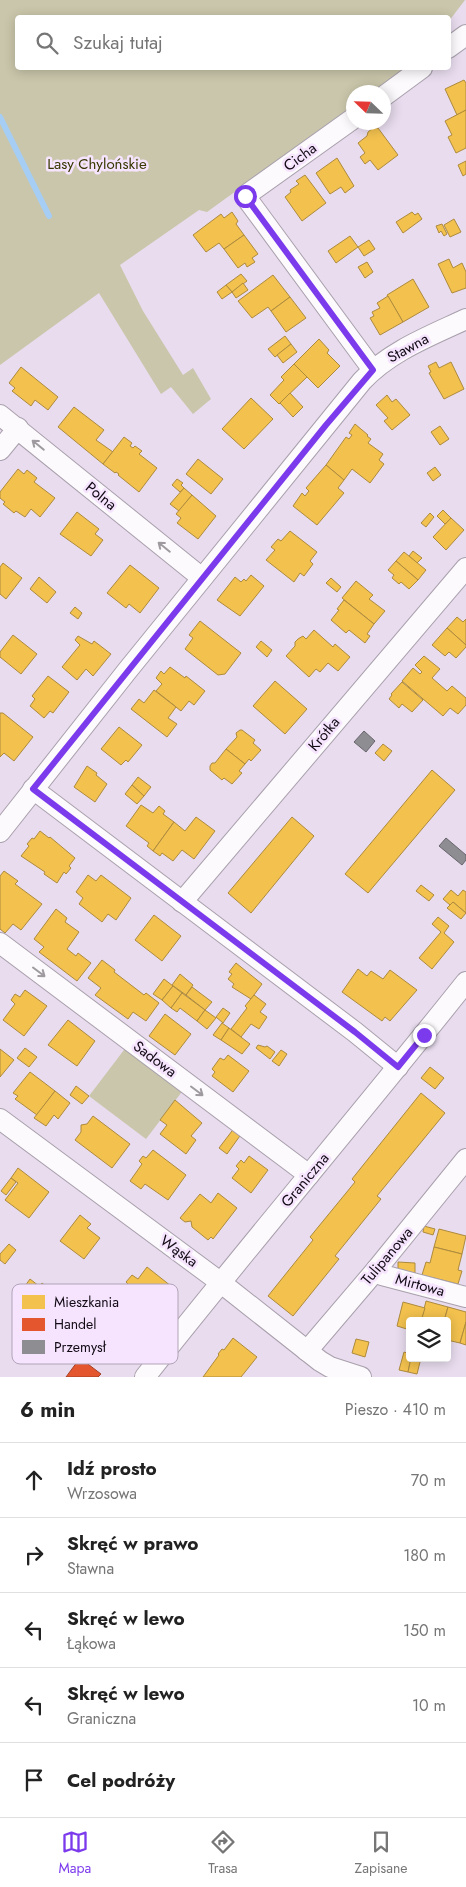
<!DOCTYPE html>
<html lang="pl">
<head>
<meta charset="utf-8">
<style>
  :root { --surface:#fff; --page:#f6f6f6; --text:#222; --muted:#767676; --line:#e0e0e0; --accent:#7c3aed }
  body { margin:0; font-family:Jost,sans-serif; background:var(--page); color:var(--text) }
  .controls { position:absolute; right:15px; bottom:15px; display:grid; overflow:hidden; border-radius:5px; box-shadow:0 2px 12px #0003 }
  .controls button { width:45px; height:45px; display:grid; place-items:center; padding:0; border:0; border-bottom:1px solid var(--line); background:var(--surface); color:var(--text); font:25px sans-serif }
  .compass { position:absolute; left:346px; top:85px; width:45px; height:45px; border-radius:50%; background:var(--surface); box-shadow:0 2px 12px #0003; rotate:293deg }
  .stop { position:absolute; width:15px; height:15px; margin:-11px; border:4px solid #7c3aed; border-radius:50%; background:#fff }
  .stop.end { background:#7c3aed; border-color:#fff; box-shadow:0 1px 5px #0008 }
  .list { margin:0; padding:0; list-style:none }
  h2 { display:flex; justify-content:space-between; align-items:center; height:65px; margin:0; padding:0 20px; font-size:21px }
  h2 small { font-size:16px; font-weight:400; color:var(--muted) }
  .list li { display:grid; grid-template-columns:32px 1fr auto; gap:15px; align-items:center; box-sizing:border-box; height:75px; padding:0 20px; border-top:1px solid var(--line) }
  .list b { display:block; font-size:19px; white-space:nowrap }
  .list p { margin:0; font-size:16px; white-space:nowrap; color:var(--muted) }
  .list em { font-size:16px; font-style:normal; color:var(--muted) }
  .icon { flex:none; width:28px; height:28px; fill:none; stroke:currentColor; stroke-width:2; stroke-linecap:round; stroke-linejoin:round }
  .map { position:relative; flex:none; width:466px; height:1377px; overflow:hidden }
  .search { position:absolute; background:var(--surface); box-shadow:0 2px 12px #0003; left:15px; right:15px; top:15px; height:55px; display:flex; align-items:center; gap:12px; box-sizing:border-box; padding:0 18px; border-radius:5px; color:var(--muted); font-size:19px }
  .sheet { height:440px; background:var(--surface) }
  nav { display:flex; justify-content:space-around; align-items:center; box-sizing:border-box; height:70px; border-top:1px solid var(--line); background:var(--surface); font-size:14px; color:var(--muted) }
  nav a { display:grid; justify-items:center; gap:2px }
  nav .on { color:var(--accent) }
  .map>svg:first-child { display:block }
  .green { fill:#c9c6ab }
  .homes { fill:#f2c14e; stroke:#ae8a3d }
  .shops { fill:#e4572e; stroke:#a54026 }
  .industry { fill:#8d8d92; stroke:#68666c }
  .lines { fill:none; stroke-linecap:round; stroke-linejoin:round }
  .stream { stroke:#a6cef4; stroke-width:6 }
  .minor-casing { stroke:#a9a0ad; stroke-width:22 }
  .minor { stroke:#fcfafc; stroke-width:20 }
  .oneway { stroke:#9e9a9f }
  .route { stroke:#7c3aed; stroke-width:6 }
  .labels { text-anchor:middle; dominant-baseline:central; stroke-width:5; stroke-linejoin:round; paint-order:stroke }
  .street-label { font-size:15px; fill:#110a14; stroke:#f6e4fe }
  .park-label { font-size:15px; fill:#373800; stroke:#f6e4fe }
  .key { fill:#f6e4fe; stroke:#b1a3b8; stroke-width:1 }
  .key-label { font-size:14px; fill:#110a14 }
</style>
</head>
<body>
<div class="map">
<svg width="466" height="1377" viewBox="0 0 466 1377">
  <rect width="100%" height="100%" fill="#e8dcee"/>
  <!-- green -->
  <g class="green">
    <path d="M 0,0 L 465,0 L 449,21 L 448,18 L 18,18 L 18,68 L 403,68 L 404,69 L 372,92 L 354,92 L 353,106 L 207,212 L 199,210 L 120,265 L 143,311 L 183,375 L 193,368 L 211,399 L 193,414 L 171,387 L 161,394 L 99,293 L 0,365 Z"/>
    <path d="M 127,1046 L 184,1089 L 146,1139 L 89,1096 Z"/>
  </g>
  <!-- homes -->
  <g class="homes">
    <path d="M 464,80 L 466,83 L 466,110 L 457,115 L 445,89 Z"/>
    <path d="M 466,110 L 466,148 L 456,153 L 448,137 L 452,135 L 445,121 Z"/>
    <path d="M 373,128 L 378,128 L 398,155 L 378,170 L 370,160 L 365,164 L 360,157 L 365,153 L 358,143 L 367,136 L 368,132 Z"/>
    <path d="M 337,158 L 354,186 L 345,193 L 341,187 L 330,194 L 316,173 Z"/>
    <path d="M 466,161 L 466,174 L 463,176 L 458,165 Z"/>
    <path d="M 305,175 L 326,203 L 302,221 L 285,197 L 291,192 L 290,190 L 299,184 L 296,181 Z"/>
    <path d="M 232,212 L 238,221 L 236,224 L 244,235 L 224,249 L 219,243 L 206,252 L 193,235 L 221,214 L 224,218 Z"/>
    <path d="M 412,212 L 415,215 L 418,213 L 422,219 L 403,233 L 396,222 Z"/>
    <path d="M 454,219 L 461,232 L 450,237 L 444,225 Z"/>
    <path d="M 442,224 L 447,234 L 444,236 L 441,231 L 439,233 L 436,226 Z"/>
    <path d="M 244,235 L 258,254 L 252,258 L 255,262 L 247,267 L 245,263 L 238,268 L 224,249 Z"/>
    <path d="M 350,236 L 358,247 L 336,263 L 328,251 Z"/>
    <path d="M 369,240 L 375,249 L 364,256 L 358,247 Z"/>
    <path d="M 449,259 L 453,268 L 462,263 L 466,272 L 466,288 L 452,293 L 438,264 Z"/>
    <path d="M 367,262 L 373,272 L 365,278 L 358,267 Z"/>
    <path d="M 241,274 L 247,281 L 232,292 L 226,285 Z"/>
    <path d="M 273,275 L 290,297 L 271,311 L 268,307 L 252,318 L 238,301 Z"/>
    <path d="M 413,279 L 429,307 L 403,322 L 387,295 Z"/>
    <path d="M 243,283 L 248,290 L 236,298 L 232,292 Z"/>
    <path d="M 226,285 L 232,292 L 222,299 L 217,292 Z"/>
    <path d="M 388,296 L 403,322 L 380,335 L 370,318 L 374,316 L 372,312 L 380,308 L 377,303 Z"/>
    <path d="M 290,297 L 306,318 L 286,332 L 271,311 Z"/>
    <path d="M 285,336 L 291,344 L 275,357 L 268,349 Z"/>
    <path d="M 319,339 L 329,350 L 327,353 L 340,366 L 318,388 L 294,364 Z"/>
    <path d="M 291,344 L 297,352 L 283,363 L 277,355 Z"/>
    <path d="M 436,362 L 439,368 L 451,362 L 464,389 L 444,399 L 429,373 L 431,372 L 428,366 Z"/>
    <path d="M 294,364 L 307,377 L 279,404 L 270,395 L 284,380 L 281,377 Z"/>
    <path d="M 21,367 L 58,397 L 48,410 L 35,400 L 31,406 L 12,391 L 15,388 L 9,383 Z"/>
    <path d="M 290,393 L 303,407 L 293,417 L 280,403 Z"/>
    <path d="M 387,395 L 392,402 L 396,399 L 410,415 L 392,430 L 384,421 L 388,418 L 376,405 Z"/>
    <path d="M 251,398 L 273,419 L 244,449 L 222,429 Z"/>
    <path d="M 74,407 L 104,430 L 96,440 L 113,452 L 103,464 L 58,427 Z"/>
    <path d="M 355,424 L 368,435 L 367,436 L 371,439 L 368,443 L 383,454 L 379,460 L 384,464 L 370,483 L 352,469 L 344,480 L 326,465 L 346,437 L 349,439 L 352,435 L 349,433 Z"/>
    <path d="M 440,426 L 449,439 L 440,445 L 431,432 Z"/>
    <path d="M 124,437 L 132,443 L 130,446 L 133,448 L 135,446 L 142,451 L 139,454 L 157,468 L 139,492 L 118,475 L 119,474 L 116,472 L 115,473 L 103,464 Z"/>
    <path d="M 198,459 L 223,479 L 211,494 L 186,474 Z"/>
    <path d="M 326,465 L 344,480 L 338,488 L 344,493 L 317,525 L 293,506 L 302,493 L 305,496 L 309,491 L 306,488 Z"/>
    <path d="M 435,467 L 441,475 L 433,481 L 427,473 Z"/>
    <path d="M 18,469 L 24,474 L 27,470 L 37,478 L 34,482 L 55,498 L 40,517 L 31,509 L 25,517 L 16,511 L 14,513 L 3,504 L 5,502 L 0,498 L 0,492 Z"/>
    <path d="M 177,479 L 183,483 L 181,485 L 184,488 L 180,492 L 172,485 Z"/>
    <path d="M 184,488 L 192,495 L 179,511 L 170,504 Z"/>
    <path d="M 192,495 L 216,516 L 198,539 L 177,523 L 181,518 L 176,514 Z"/>
    <path d="M 443,510 L 451,518 L 445,524 L 437,516 Z"/>
    <path d="M 77,512 L 99,529 L 95,534 L 103,540 L 91,556 L 60,534 Z"/>
    <path d="M 430,513 L 434,517 L 426,527 L 421,523 Z"/>
    <path d="M 451,518 L 464,530 L 446,550 L 433,537 Z"/>
    <path d="M 290,531 L 317,552 L 310,561 L 313,564 L 304,576 L 300,573 L 294,582 L 266,560 L 275,550 L 271,547 L 278,539 L 281,541 Z"/>
    <path d="M 413,551 L 422,558 L 417,563 L 409,556 Z"/>
    <path d="M 404,552 L 426,570 L 418,580 L 396,561 Z"/>
    <path d="M 396,561 L 418,580 L 409,589 L 401,582 L 399,584 L 392,578 L 394,575 L 388,570 Z"/>
    <path d="M 3,563 L 22,578 L 6,599 L 0,594 L 0,567 Z"/>
    <path d="M 130,565 L 159,588 L 140,613 L 129,604 L 126,608 L 107,593 Z"/>
    <path d="M 251,575 L 264,586 L 240,616 L 217,600 L 235,577 L 241,582 L 244,579 L 246,581 Z"/>
    <path d="M 39,577 L 56,592 L 47,603 L 30,589 Z"/>
    <path d="M 331,578 L 341,587 L 337,592 L 326,583 Z"/>
    <path d="M 356,581 L 373,595 L 369,599 L 385,611 L 374,624 L 342,598 Z"/>
    <path d="M 344,600 L 374,624 L 367,634 L 370,636 L 365,643 L 349,630 L 346,633 L 331,620 L 339,610 L 337,609 Z"/>
    <path d="M 75,607 L 82,613 L 78,619 L 70,613 Z"/>
    <path d="M 457,617 L 463,622 L 466,619 L 466,645 L 447,628 Z"/>
    <path d="M 200,621 L 241,653 L 225,674 L 218,675 L 185,649 L 193,638 L 189,635 Z"/>
    <path d="M 447,628 L 466,645 L 466,647 L 456,658 L 449,652 L 445,656 L 432,645 Z"/>
    <path d="M 314,630 L 333,647 L 335,644 L 350,657 L 338,671 L 328,663 L 320,672 L 316,669 L 309,677 L 286,656 L 295,646 L 295,642 L 298,639 L 303,636 L 306,639 Z"/>
    <path d="M 13,635 L 37,654 L 21,674 L 0,657 L 0,652 Z"/>
    <path d="M 78,636 L 92,644 L 94,641 L 111,654 L 93,676 L 86,669 L 77,680 L 62,667 L 80,645 L 75,640 Z"/>
    <path d="M 261,641 L 272,650 L 267,657 L 256,647 Z"/>
    <path d="M 424,656 L 440,669 L 432,678 L 447,691 L 452,686 L 466,698 L 466,705 L 458,714 L 450,708 L 443,716 L 402,681 L 413,668 L 420,674 L 422,672 L 415,665 Z"/>
    <path d="M 170,667 L 185,678 L 186,676 L 205,691 L 194,705 L 189,701 L 181,711 L 156,691 L 162,684 L 156,678 L 161,671 L 164,674 Z"/>
    <path d="M 48,676 L 69,692 L 53,713 L 50,711 L 44,718 L 30,706 L 35,699 L 32,696 Z"/>
    <path d="M 275,681 L 307,709 L 285,734 L 253,706 Z"/>
    <path d="M 402,682 L 423,700 L 412,712 L 402,704 L 399,708 L 389,699 L 392,695 L 391,694 Z"/>
    <path d="M 154,690 L 176,707 L 168,718 L 177,724 L 167,737 L 131,709 L 139,699 L 144,703 Z"/>
    <path d="M 0,713 L 3,713 L 33,737 L 14,761 L 4,753 L 0,757 Z"/>
    <path d="M 119,727 L 142,745 L 128,762 L 126,760 L 121,765 L 101,749 Z"/>
    <path d="M 240,730 L 242,730 L 255,740 L 253,743 L 261,750 L 251,761 L 249,759 L 245,764 L 226,749 L 237,737 L 236,733 Z"/>
    <path d="M 383,744 L 392,751 L 384,761 L 375,753 Z"/>
    <path d="M 226,749 L 245,764 L 239,771 L 242,773 L 232,784 L 224,778 L 222,780 L 210,770 L 210,766 L 212,763 L 215,763 Z"/>
    <path d="M 87,766 L 97,773 L 96,775 L 107,784 L 95,802 L 74,787 Z"/>
    <path d="M 432,770 L 455,790 L 368,893 L 345,874 Z"/>
    <path d="M 138,777 L 151,787 L 144,796 L 132,785 Z"/>
    <path d="M 132,785 L 144,796 L 137,804 L 125,794 Z"/>
    <path d="M 141,805 L 153,813 L 159,806 L 165,811 L 163,814 L 174,822 L 153,851 L 147,846 L 149,843 L 126,826 Z"/>
    <path d="M 196,817 L 215,831 L 194,859 L 182,850 L 173,861 L 162,853 L 160,856 L 153,851 L 174,822 L 185,831 Z"/>
    <path d="M 292,817 L 314,836 L 251,913 L 228,893 Z"/>
    <path d="M 40,831 L 49,838 L 50,837 L 75,858 L 69,866 L 71,868 L 66,874 L 64,872 L 57,883 L 44,874 L 45,872 L 21,856 L 29,846 L 27,844 L 32,838 L 34,839 Z"/>
    <path d="M 4,871 L 18,881 L 15,884 L 42,904 L 21,930 L 13,924 L 5,933 L 0,929 L 0,876 Z"/>
    <path d="M 88,875 L 96,881 L 101,875 L 131,898 L 116,920 L 108,914 L 102,922 L 79,904 L 83,898 L 76,892 Z"/>
    <path d="M 421,885 L 434,895 L 429,901 L 416,891 Z"/>
    <path d="M 451,890 L 458,896 L 463,890 L 466,892 L 466,913 L 453,902 L 450,905 L 443,899 Z"/>
    <path d="M 453,902 L 466,913 L 461,919 L 447,908 Z"/>
    <path d="M 56,909 L 67,918 L 65,922 L 79,932 L 67,949 L 76,956 L 78,953 L 91,963 L 77,981 L 39,952 L 44,947 L 34,939 Z"/>
    <path d="M 154,915 L 181,936 L 162,961 L 135,940 Z"/>
    <path d="M 438,917 L 449,926 L 444,933 L 454,942 L 432,969 L 419,958 L 441,932 L 432,924 Z"/>
    <path d="M 102,960 L 115,970 L 114,972 L 144,995 L 146,993 L 159,1003 L 146,1021 L 133,1012 L 128,1019 L 95,995 L 101,988 L 88,978 Z"/>
    <path d="M 236,963 L 262,984 L 251,999 L 232,987 L 234,984 L 228,979 L 232,974 L 229,972 Z"/>
    <path d="M 358,969 L 367,976 L 371,971 L 383,979 L 390,970 L 417,990 L 390,1021 L 385,1017 L 382,1021 L 342,992 Z"/>
    <path d="M 180,974 L 193,985 L 186,995 L 172,985 Z"/>
    <path d="M 164,979 L 173,986 L 162,1000 L 153,994 Z"/>
    <path d="M 173,986 L 182,993 L 171,1008 L 162,1000 Z"/>
    <path d="M 192,987 L 212,1002 L 205,1010 L 186,995 Z"/>
    <path d="M 25,990 L 47,1006 L 24,1036 L 3,1020 L 15,1004 L 11,1000 L 15,994 L 20,997 Z"/>
    <path d="M 182,993 L 205,1010 L 197,1021 L 180,1008 L 177,1012 L 171,1008 Z"/>
    <path d="M 254,995 L 266,1004 L 260,1012 L 267,1017 L 259,1029 L 251,1024 L 241,1037 L 231,1029 L 247,1008 L 245,1006 Z"/>
    <path d="M 223,1008 L 230,1013 L 223,1023 L 216,1017 Z"/>
    <path d="M 205,1010 L 216,1018 L 207,1029 L 197,1021 Z"/>
    <path d="M 165,1014 L 191,1034 L 175,1055 L 149,1036 Z"/>
    <path d="M 68,1020 L 95,1041 L 77,1066 L 48,1045 Z"/>
    <path d="M 222,1023 L 229,1028 L 221,1040 L 213,1035 Z"/>
    <path d="M 229,1028 L 250,1044 L 242,1054 L 221,1040 Z"/>
    <path d="M 258,1045 L 265,1047 L 267,1046 L 275,1052 L 270,1059 L 256,1048 Z"/>
    <path d="M 25,1048 L 37,1057 L 29,1067 L 17,1058 Z"/>
    <path d="M 0,1049 L 14,1060 L 0,1077 Z"/>
    <path d="M 281,1050 L 287,1054 L 279,1066 L 272,1061 Z"/>
    <path d="M 228,1055 L 249,1071 L 233,1092 L 212,1076 L 215,1072 L 212,1069 L 220,1058 L 224,1060 Z"/>
    <path d="M 430,1067 L 444,1078 L 435,1089 L 421,1078 Z"/>
    <path d="M 30,1072 L 55,1091 L 37,1115 L 15,1099 L 18,1096 L 13,1093 Z"/>
    <path d="M 76,1086 L 89,1096 L 82,1104 L 70,1095 Z"/>
    <path d="M 55,1091 L 70,1103 L 58,1119 L 54,1115 L 46,1126 L 34,1118 Z"/>
    <path d="M 421,1093 L 445,1113 L 377,1196 L 381,1199 L 335,1256 L 339,1259 L 293,1316 L 268,1296 L 313,1240 L 310,1237 L 355,1182 L 352,1179 Z"/>
    <path d="M 175,1100 L 202,1123 L 191,1136 L 196,1140 L 186,1154 L 160,1134 L 167,1125 L 160,1120 Z"/>
    <path d="M 93,1116 L 130,1144 L 112,1168 L 75,1140 L 81,1132 L 81,1125 L 87,1124 Z"/>
    <path d="M 235,1127 L 242,1133 L 227,1154 L 219,1148 Z"/>
    <path d="M 153,1150 L 186,1175 L 168,1200 L 145,1184 L 141,1189 L 130,1181 L 142,1164 L 139,1161 L 143,1156 L 146,1158 Z"/>
    <path d="M 249,1156 L 268,1170 L 251,1193 L 232,1178 L 239,1169 L 236,1166 L 241,1160 L 244,1163 Z"/>
    <path d="M 18,1168 L 49,1192 L 29,1218 L 5,1200 L 18,1183 L 11,1178 Z"/>
    <path d="M 11,1178 L 16,1182 L 6,1195 L 1,1191 Z"/>
    <path d="M 218,1193 L 237,1208 L 213,1239 L 211,1237 L 208,1240 L 192,1227 L 191,1221 L 185,1222 L 180,1218 L 200,1194 L 211,1203 Z"/>
    <path d="M 80,1215 L 91,1224 L 87,1228 L 100,1238 L 84,1259 L 60,1241 Z"/>
    <path d="M 424,1226 L 435,1229 L 433,1235 L 423,1232 Z"/>
    <path d="M 439,1229 L 466,1236 L 462,1254 L 434,1247 Z"/>
    <path d="M 9,1244 L 16,1250 L 5,1264 L 0,1260 L 0,1254 Z"/>
    <path d="M 434,1247 L 462,1254 L 458,1270 L 462,1271 L 458,1284 L 422,1275 L 426,1262 L 430,1263 Z"/>
    <path d="M 398,1262 L 415,1263 L 415,1274 L 398,1273 Z"/>
    <path d="M 147,1267 L 171,1286 L 149,1314 L 125,1295 L 131,1287 L 126,1282 L 132,1275 L 138,1279 Z"/>
    <path d="M 30,1279 L 39,1286 L 42,1283 L 63,1299 L 58,1306 L 59,1317 L 53,1318 L 47,1313 L 39,1323 L 21,1310 L 24,1306 L 15,1300 Z"/>
    <path d="M 426,1301 L 448,1307 L 444,1321 L 421,1321 Z"/>
    <path d="M 403,1302 L 425,1308 L 421,1321 L 410,1321 L 410,1330 L 397,1326 Z"/>
    <path d="M 448,1307 L 466,1312 L 466,1322 L 460,1343 L 447,1340 L 447,1321 L 444,1321 Z"/>
    <path d="M 466,1322 L 466,1345 L 460,1343 Z"/>
    <path d="M 233,1338 L 257,1357 L 241,1377 L 203,1377 L 219,1355 L 218,1354 L 222,1349 L 224,1350 Z"/>
    <path d="M 356,1339 L 369,1342 L 365,1357 L 352,1353 Z"/>
    <path d="M 404,1352 L 410,1354 L 410,1358 L 411,1358 L 408,1372 L 399,1370 Z"/>
    <path d="M 411,1358 L 421,1358 L 417,1374 L 408,1372 Z"/>
  </g>
  <!-- shops -->
  <path class="shops" d="M 80,1358 L 101,1374 L 98,1377 L 66,1377 Z"/>
  <!-- industry -->
  <g class="industry">
    <path d="M 364,731 L 375,741 L 366,752 L 354,742 Z"/>
    <path d="M 446,838 L 466,855 L 466,860 L 462,865 L 439,846 Z"/>
  </g>
  <g class="lines">
    <!-- stream -->
    <path class="stream" d="M 0,117 L 49,216"/>
    <defs>
      <g id="minor">
        <path d="M 448,48 L 466,35"/>
        <path d="M 384,96 L 422,68"/>
        <path d="M 354,118 L 245,196 L 373,370"/>
        <path d="M 0,415 L 202,578"/>
        <path d="M 0,450 L 18,428"/>
        <path d="M 33,789 L 355,1032 L 398,1067"/>
        <path d="M 0,832 L 127,671 L 362,381 C 390,351 430,336 466,319"/>
        <path d="M 182,902 L 466,568"/>
        <path d="M 0,943 L 309,1175"/>
        <path d="M 0,1119 L 220,1282 L 320,1361 L 330,1367 L 361,1377"/>
        <path d="M 376,1270 L 382,1275 L 466,1297"/>
        <path d="M 307,1351 L 376,1270 L 466,1159"/>
        <path d="M 145,1377 C 250,1244 360,1115 466,982"/>
      </g>
    </defs>
    <!-- minor casing -->
    <use href="#minor" class="minor-casing"/>
    <!-- minor -->
    <use href="#minor" class="minor"/>
  </g>
  <!-- one-way arrows -->
  <defs><path id="oneway-shaft" d="M-6 0H5M1.5-3L5.5 0L1.5 3" fill="none" stroke-width="1.6" stroke-linecap="round" stroke-linejoin="round" transform="scale(1.25)"/></defs>
  <g class="oneway">
    <use href="#oneway-shaft" transform="translate(38 445) rotate(-141)"/>
    <use href="#oneway-shaft" transform="translate(164 547) rotate(-141)"/>
    <use href="#oneway-shaft" transform="translate(39 972) rotate(37)"/>
    <use href="#oneway-shaft" transform="translate(197 1091) rotate(37)"/>
  </g>
  <g class="lines">
    <!-- route -->
    <path class="route" d="M 245,196 L 373,370 L 326,425 L 33,789 L 355,1032 L 398,1067 L 424,1035"/>
  </g>
  <g class="labels">
    <!-- street labels -->
    <g class="street-label">
      <text transform="translate(300 157) rotate(-36)">Cicha</text>
      <text transform="translate(408 348) rotate(-29)">Stawna</text>
      <text transform="translate(101 496) rotate(39)">Polna</text>
      <text transform="translate(324 734) rotate(-50)">Krótka</text>
      <text transform="translate(155 1059) rotate(37)">Sadowa</text>
      <text transform="translate(305 1180) rotate(-50)">Graniczna</text>
      <text transform="translate(179 1251) rotate(36)">Wąska</text>
      <text transform="translate(387 1256) rotate(-50)">Tulipanowa</text>
      <text transform="translate(420 1285) rotate(15)">Mirtowa</text>
    </g>
    <!-- park labels -->
    <g class="park-label">
      <text x="97" y="164">Lasy Chylońskie</text>
    </g>
  </g>
  <!-- legend -->
  <rect x="12" y="1284" width="166" height="80" rx="8" class="key"/>
  <rect x="22" y="1295" width="23" height="14" fill="#f2c14e"/>
  <rect x="22" y="1318" width="23" height="13" fill="#e4572e"/>
  <rect x="22" y="1340" width="23" height="14" fill="#8d8d92"/>
  <g class="key-label">
    <text x="54" y="1307">Mieszkania</text>
    <text x="54" y="1329">Handel</text>
    <text x="54" y="1352">Przemysł</text>
  </g>
</svg>
<div class="controls">
<button><svg class="icon" aria-label="layers" viewBox="0 0 24 24"><path d="M12 4l9 5-9 5-9-5zM3 14l9 5 9-5"/></svg></button>
</div>
<svg class="compass" viewBox="-18 -18 36 36"><path d="M0-13l5 13h-10z" fill="#e53935"/><path d="M0 13l5-13h-10z" fill="#767676"/></svg>
<div class="stop" style="left:245px;top:196px"></div>
<div class="stop end" style="left:424px;top:1035px"></div>
<div class="search"><svg class="icon" aria-label="search" viewBox="0 0 24 24"><circle cx="10" cy="10" r="6"/><path d="M15 15l6 6"/></svg>Szukaj tutaj</div>
</div>
<section class="sheet">
<h2>6 min<small>Pieszo · 410 m</small></h2>
<ul class="list">
<li><svg class="icon" aria-label="ahead" viewBox="0 0 24 24"><path d="M12 20V5M6 11l6-6 6 6"/></svg><div><b>Idź prosto</b><p>Wrzosowa</p></div><em>70 m</em></li>
<li><svg class="icon" aria-label="right" viewBox="0 0 24 24"><path d="M7 20v-9h11M14 6l5 5-5 5"/></svg><div><b>Skręć w prawo</b><p>Stawna</p></div><em>180 m</em></li>
<li><svg class="icon" aria-label="left" viewBox="0 0 24 24"><path d="M17 20v-9H6M10 6l-5 5 5 5"/></svg><div><b>Skręć w lewo</b><p>Łąkowa</p></div><em>150 m</em></li>
<li><svg class="icon" aria-label="left" viewBox="0 0 24 24"><path d="M17 20v-9H6M10 6l-5 5 5 5"/></svg><div><b>Skręć w lewo</b><p>Graniczna</p></div><em>10 m</em></li>
<li><svg class="icon" aria-label="arrive" viewBox="0 0 24 24"><path d="M6 21V4h12l-3 4 3 4H6"/></svg><div><b>Cel podróży</b></div></li>
</ul>
</section>
<nav>
<a class="on"><svg class="icon" aria-label="map" viewBox="0 0 24 24"><path d="M3 6l6-2 6 2 6-2v14l-6 2-6-2-6 2zM9 4v14M15 6v14"/></svg>Mapa</a>
<a><svg class="icon" aria-label="directions" viewBox="0 0 24 24"><path d="M12 3l9 9-9 9-9-9zM9 14v-3h6M13 9l2 2-2 2"/></svg>Trasa</a>
<a><svg class="icon" aria-label="saved" viewBox="0 0 24 24"><path d="M7 4h10v16l-5-4-5 4z"/></svg>Zapisane</a>
</nav>
</body>
</html>
